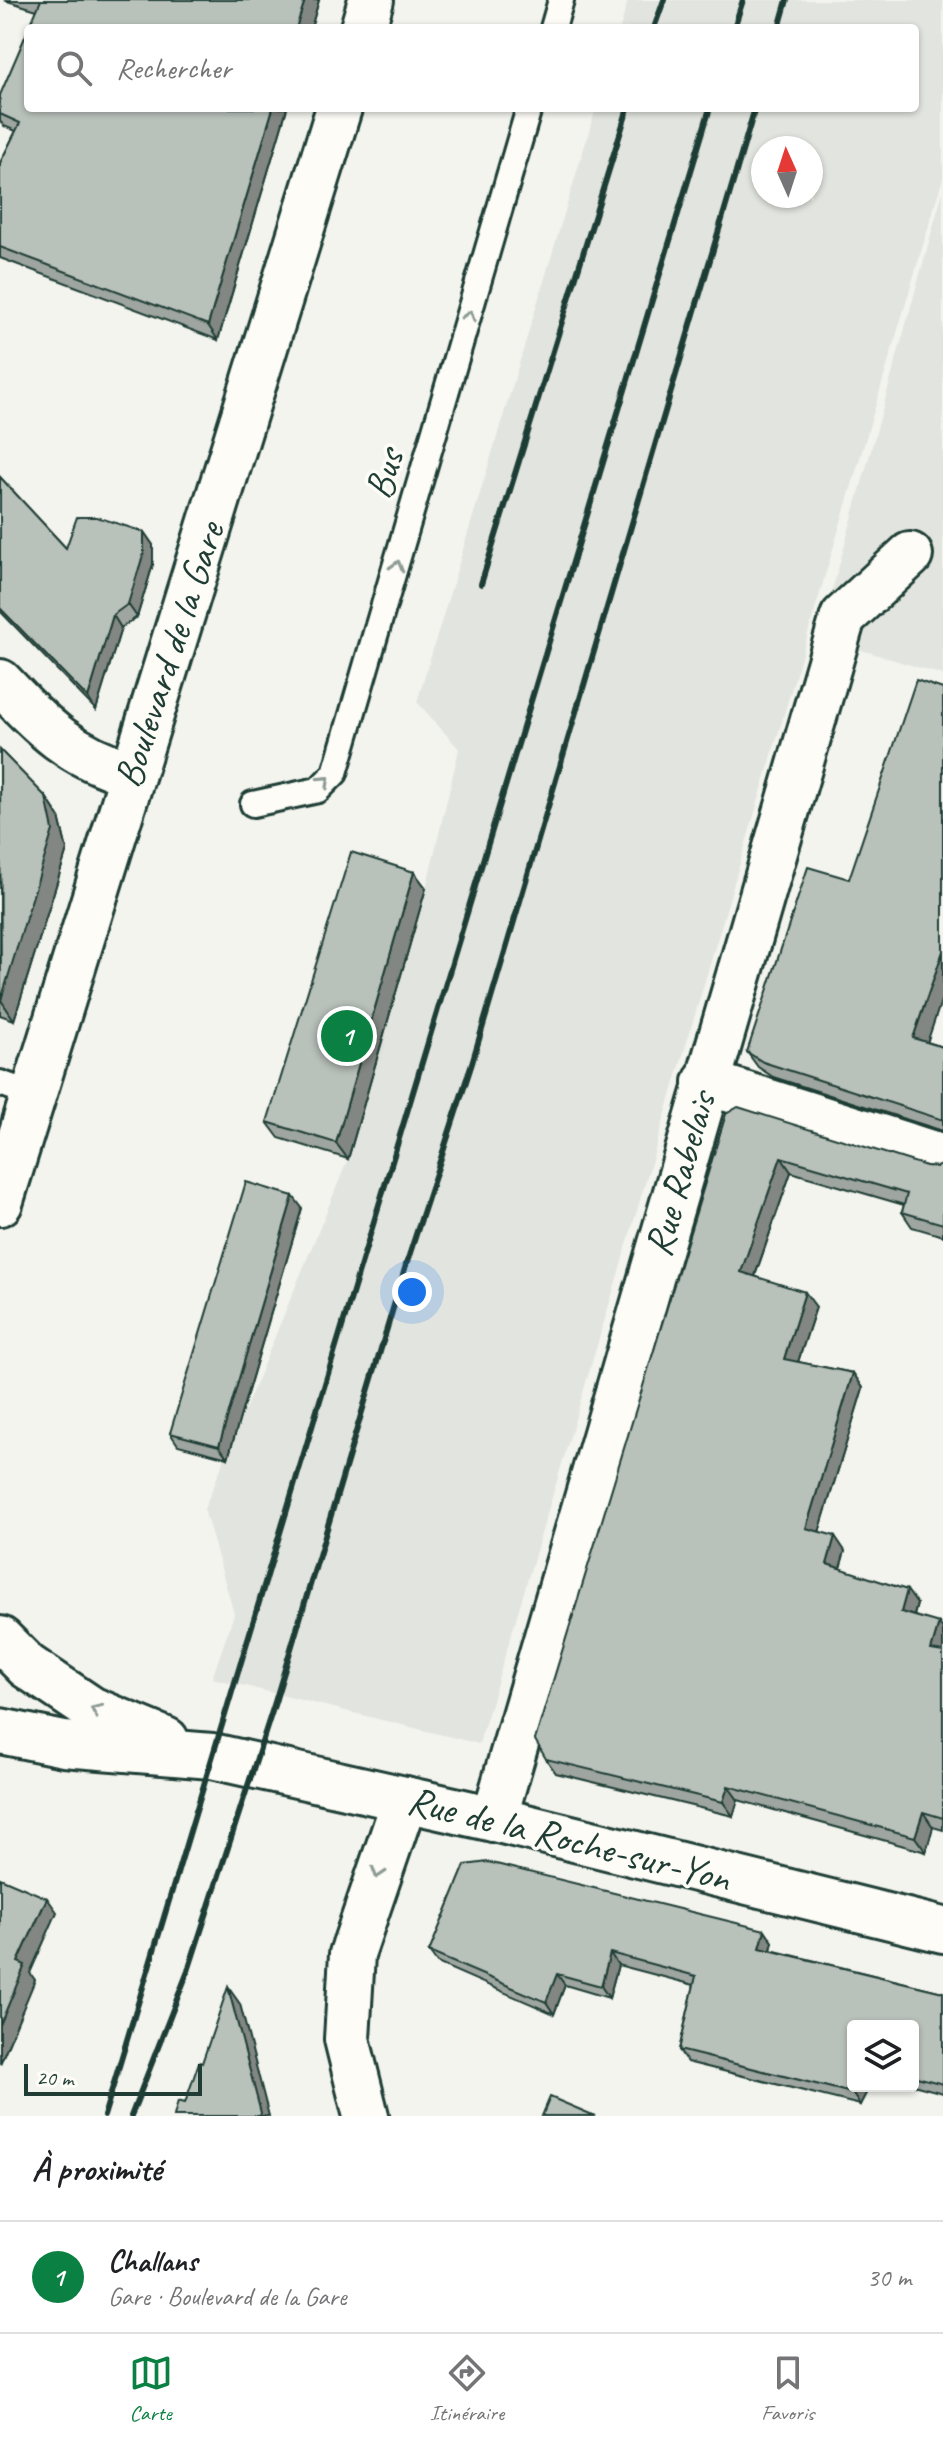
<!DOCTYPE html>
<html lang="fr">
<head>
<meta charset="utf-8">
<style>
  :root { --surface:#fff; --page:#f2f2f2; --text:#202124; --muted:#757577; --line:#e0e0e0; --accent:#0b8043 }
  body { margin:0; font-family:Caveat,sans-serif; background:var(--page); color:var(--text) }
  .controls { position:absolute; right:24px; bottom:24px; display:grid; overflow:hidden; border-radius:8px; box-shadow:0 2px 6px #0004 }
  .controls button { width:72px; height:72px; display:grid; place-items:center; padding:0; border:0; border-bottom:2px solid var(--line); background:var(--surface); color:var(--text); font:40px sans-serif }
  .compass { position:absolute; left:751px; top:136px; width:72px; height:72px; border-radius:50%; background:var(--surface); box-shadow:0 2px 6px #0004; rotate:357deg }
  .scale { position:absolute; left:24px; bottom:20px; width:178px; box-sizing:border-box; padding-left:8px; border:4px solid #1f3d34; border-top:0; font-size:22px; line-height:28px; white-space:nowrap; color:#1f3d34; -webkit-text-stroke:6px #fdfcf7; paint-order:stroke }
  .you { position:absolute; left:412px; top:1292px; width:28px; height:28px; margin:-20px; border:6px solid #fff; border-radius:50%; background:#1a73e8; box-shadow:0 0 0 12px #1a73e833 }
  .badge { display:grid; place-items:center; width:52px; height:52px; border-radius:50%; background:var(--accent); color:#fff; font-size:26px; font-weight:700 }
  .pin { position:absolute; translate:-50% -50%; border:4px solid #fff; box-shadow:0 2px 8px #0006 }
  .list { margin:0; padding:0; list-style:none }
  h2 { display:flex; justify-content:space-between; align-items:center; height:104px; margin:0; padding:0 32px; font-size:34px }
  h2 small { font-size:26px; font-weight:400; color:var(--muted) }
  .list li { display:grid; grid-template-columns:52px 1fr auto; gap:24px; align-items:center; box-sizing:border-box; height:112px; padding:0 32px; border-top:2px solid var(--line) }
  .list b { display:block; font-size:30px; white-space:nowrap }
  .list p { margin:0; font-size:26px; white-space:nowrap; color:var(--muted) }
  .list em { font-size:26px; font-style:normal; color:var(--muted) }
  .icon { flex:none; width:44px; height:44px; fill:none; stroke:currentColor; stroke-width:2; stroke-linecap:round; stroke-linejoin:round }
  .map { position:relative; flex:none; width:943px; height:2116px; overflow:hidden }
  .search { position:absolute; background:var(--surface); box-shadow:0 2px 6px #0004; left:24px; right:24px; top:24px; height:88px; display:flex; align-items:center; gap:20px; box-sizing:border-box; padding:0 28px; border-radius:8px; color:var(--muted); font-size:30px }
  .sheet { height:216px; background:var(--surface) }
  nav { display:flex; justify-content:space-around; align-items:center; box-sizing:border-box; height:112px; border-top:2px solid var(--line); background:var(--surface); font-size:22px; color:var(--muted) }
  nav a { display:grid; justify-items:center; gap:4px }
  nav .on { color:var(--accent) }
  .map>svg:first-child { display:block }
  .built { fill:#e2e5df; fill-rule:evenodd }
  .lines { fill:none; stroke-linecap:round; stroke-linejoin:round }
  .lane-casing { stroke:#1f3d34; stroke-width:30 }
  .street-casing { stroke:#1f3d34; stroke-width:50 }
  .secondary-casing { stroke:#1f3d34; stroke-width:50 }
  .lane { stroke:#fdfcf7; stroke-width:24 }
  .street { stroke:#fdfcf7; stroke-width:44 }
  .secondary { stroke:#fdfcf7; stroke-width:44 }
  .rail { stroke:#1f3d34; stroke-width:6 }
  .wall { fill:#9fa6a1; stroke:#1f3d34; stroke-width:2 }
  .shaded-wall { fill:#828783; stroke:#1f3d34; stroke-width:2 }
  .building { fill:#b9c1bb; stroke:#1f3d34; stroke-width:2 }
  .oneway { stroke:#8e9c96 }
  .labels { text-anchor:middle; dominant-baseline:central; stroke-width:7; stroke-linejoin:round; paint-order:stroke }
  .street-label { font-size:40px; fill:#1f3d34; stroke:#fdfcf7 }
</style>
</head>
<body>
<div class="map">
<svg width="943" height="2116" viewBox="0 0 943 2116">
  <rect width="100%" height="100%" fill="#f4f4ef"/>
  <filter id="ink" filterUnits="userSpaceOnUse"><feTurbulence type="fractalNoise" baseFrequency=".0125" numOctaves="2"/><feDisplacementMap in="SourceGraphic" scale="16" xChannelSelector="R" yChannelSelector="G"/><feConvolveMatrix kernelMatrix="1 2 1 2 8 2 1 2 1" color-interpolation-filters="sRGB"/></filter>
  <g filter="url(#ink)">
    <!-- built -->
    <g class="built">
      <path d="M 628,0 L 943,0 L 943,178 L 479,1744 L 212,1678 L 234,1614 L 204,1509 L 348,1159 L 426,888 L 459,749 L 417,702 L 596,108 L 915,108 L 915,28 L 620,28 ZM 763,148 L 811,148 L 811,196 L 763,196 Z"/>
      <path d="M 943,191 L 943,675 L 819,637 Z"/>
    </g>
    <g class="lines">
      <defs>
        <g id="lane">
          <path d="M 553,28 L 561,0"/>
          <path d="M 253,804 L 318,790 L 335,773 L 529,108"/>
          <path d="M 0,1083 L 34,1095"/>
        </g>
        <g id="street">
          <path d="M 0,682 C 43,727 69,755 130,773"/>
          <path d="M 706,1082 L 943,1157"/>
          <path d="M 494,1819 L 843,617 L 910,555"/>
          <path d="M 366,2116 L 347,2039 L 352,1954 L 405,1799"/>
        </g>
        <g id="secondary">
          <path d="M 363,28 L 371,0"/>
          <path d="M 0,1203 L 339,108"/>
          <path d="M 0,1639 L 27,1666 L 91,1709 L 166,1740"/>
          <path d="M 0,1731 L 64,1744 L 212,1756 L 494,1819 L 943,1930"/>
        </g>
      </defs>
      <!-- lane casing -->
      <use href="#lane" class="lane-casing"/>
      <!-- street casing -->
      <use href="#street" class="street-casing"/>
      <!-- secondary casing -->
      <use href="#secondary" class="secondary-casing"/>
      <!-- lane -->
      <use href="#lane" class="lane"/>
      <!-- street -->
      <use href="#street" class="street"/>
      <!-- secondary -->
      <use href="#secondary" class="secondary"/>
      <!-- rail -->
      <g class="rail">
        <path d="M 654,28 L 664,0"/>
        <path d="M 734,28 L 743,0"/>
        <path d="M 779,28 L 787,0"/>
        <path d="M 481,584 L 628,108"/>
        <path d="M 104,2116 L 710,108"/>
        <path d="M 131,2116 L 188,1971 L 275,1702 L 406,1265 L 472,1063 L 755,108"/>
      </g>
    </g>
    <!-- wall -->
    <g class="wall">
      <path d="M 4,0 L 319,0 L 311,28 L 37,10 Z"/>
      <path d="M 0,95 L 287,108 L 218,340 L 0,258 L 0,163 L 16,131 L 4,126 L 0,121 Z"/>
      <path d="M 0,477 L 66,548 L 144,532 L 153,545 L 153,564 L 137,617 L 121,628 L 96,710 L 0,611 Z"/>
      <path d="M 0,750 L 46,797 L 59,817 L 67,850 L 14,1020 L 0,1015 Z"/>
      <path d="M 414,872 L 426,888 L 348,1159 L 279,1138 L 267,1122 Z"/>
      <path d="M 927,1042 L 943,1047 L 943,1131 L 773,1077 L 758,1067 L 747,1052 Z"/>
      <path d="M 726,1114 L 926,1166 L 937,1167 L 943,1164 L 943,1236 L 912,1227 L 902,1212 L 904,1205 L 791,1172 L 755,1276 L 816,1307 L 798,1362 L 853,1373 L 863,1388 L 819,1532 L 845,1551 L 840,1568 L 917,1604 L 914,1616 L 943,1629 L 943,1830 L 933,1827 L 926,1852 L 738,1800 L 733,1816 L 556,1773 L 546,1759 Z"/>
      <path d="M 302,1208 L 228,1458 L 178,1445 L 170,1433 Z"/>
      <path d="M 765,1930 L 773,1942 L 771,1950 L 943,1992 L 943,2093 L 913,2085 L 913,2026 L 853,2026 L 860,2105 L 687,2062 L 679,2050 L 694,1985 L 618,1965 L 609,1998 L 565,1985 L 554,2014 L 437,1963 L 429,1952 Z"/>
    </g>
    <!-- shaded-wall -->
    <g class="shaded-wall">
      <path d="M 305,0 L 319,0 L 311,28 L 296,28 Z"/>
      <path d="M 273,108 L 287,108 L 218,340 L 208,325 Z"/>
      <path d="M 144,532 L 153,545 L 153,564 L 137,617 L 128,604 Z"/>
      <path d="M 113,615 L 121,628 L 96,710 L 88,698 Z"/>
      <path d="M 46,797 L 59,817 L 67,850 L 14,1020 L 1,1000 Z"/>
      <path d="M 414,872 L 426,888 L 348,1159 L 336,1143 Z"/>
      <path d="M 943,951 L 943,995 L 924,1052 L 913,1038 Z"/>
      <path d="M 781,1157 L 791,1172 L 751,1287 L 741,1272 Z"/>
      <path d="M 293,1196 L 302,1208 L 228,1458 L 219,1446 Z"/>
      <path d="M 805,1292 L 816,1307 L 794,1374 L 784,1359 Z"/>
      <path d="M 853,1373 L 863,1388 L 816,1542 L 806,1528 Z"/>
      <path d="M 835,1536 L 845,1551 L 837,1578 L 827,1564 Z"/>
      <path d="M 907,1590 L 917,1604 L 911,1626 L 901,1612 Z"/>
      <path d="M 939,1623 L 943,1629 L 943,1657 L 931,1650 Z"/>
      <path d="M 728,1786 L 738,1800 L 733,1816 L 723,1802 Z"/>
      <path d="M 923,1812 L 933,1827 L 926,1852 L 915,1837 Z"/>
      <path d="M 47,1898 L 57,1912 L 30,1973 L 35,1980 L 0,2064 L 0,2025 L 18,1962 Z"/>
      <path d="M 765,1930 L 773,1942 L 768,1960 L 760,1948 Z"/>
      <path d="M 610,1953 L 618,1965 L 609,1998 L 601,1986 Z"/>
      <path d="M 557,1974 L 565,1985 L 554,2014 L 546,2002 Z"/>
      <path d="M 228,1987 L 240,2004 L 269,2116 L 260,2116 Z"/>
      <path d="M 855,2086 L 870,2086 L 860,2105 L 852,2093 Z"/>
    </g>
    <!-- building -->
    <g class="building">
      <path d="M 41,0 L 305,0 L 296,28 L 29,28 Z"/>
      <path d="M 28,30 L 28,108 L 273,108 L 208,325 L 0,247 L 0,163 L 20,123 L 0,114 L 0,95 Z"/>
      <path d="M 0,477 L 66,548 L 77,517 L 97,517 L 144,532 L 144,552 L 128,604 L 113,615 L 88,698 L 0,608 Z"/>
      <path d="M 916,680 L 943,689 L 943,951 L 913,1038 L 943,1047 L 943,1120 L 763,1062 L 747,1052 L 808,867 L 849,879 Z"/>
      <path d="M 0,750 L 46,797 L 53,830 L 1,1000 Z"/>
      <path d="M 351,852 L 414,872 L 336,1143 L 267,1122 Z"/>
      <path d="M 738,1107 L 926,1166 L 937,1167 L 943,1164 L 943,1224 L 902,1212 L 907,1194 L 781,1157 L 741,1272 L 805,1292 L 784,1359 L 853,1373 L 806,1528 L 835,1536 L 827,1564 L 907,1590 L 901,1612 L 939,1623 L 931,1650 L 943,1652 L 943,1818 L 923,1812 L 915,1837 L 728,1786 L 723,1802 L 546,1759 L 535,1740 L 726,1114 Z"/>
      <path d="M 246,1182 L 293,1196 L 219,1446 L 170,1433 Z"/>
      <path d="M 488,1862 L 765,1930 L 760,1948 L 943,1992 L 943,2084 L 913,2076 L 913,2026 L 853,2026 L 853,2086 L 855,2086 L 852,2093 L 679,2050 L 696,1976 L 610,1953 L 601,1986 L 557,1974 L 546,2002 L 429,1952 L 465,1865 Z"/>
      <path d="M 0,1878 L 47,1898 L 18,1962 L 25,1965 L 0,2025 Z"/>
      <path d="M 228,1987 L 261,2113 L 260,2116 L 174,2116 L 178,2101 L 185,2103 L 199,2062 L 202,2063 Z"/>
      <path d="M 550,2097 L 595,2116 L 542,2116 Z"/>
    </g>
    <!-- one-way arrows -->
    <defs><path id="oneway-chevron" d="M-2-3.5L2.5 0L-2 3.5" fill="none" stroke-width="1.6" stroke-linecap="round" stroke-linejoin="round" transform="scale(2)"/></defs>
    <g class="oneway">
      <use href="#oneway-chevron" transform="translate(469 316) rotate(-74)"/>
      <use href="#oneway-chevron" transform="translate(397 566) rotate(-74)"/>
      <use href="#oneway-chevron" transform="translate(325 781) rotate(-43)"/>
      <use href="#oneway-chevron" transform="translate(96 1710) rotate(-156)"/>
      <use href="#oneway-chevron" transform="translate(378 1873) rotate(108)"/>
    </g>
  </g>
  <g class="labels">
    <!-- street labels -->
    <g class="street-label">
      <text transform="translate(384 474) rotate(-74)">Bus</text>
      <text transform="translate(169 655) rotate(-72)">Boulevard de la Gare</text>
      <text transform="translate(680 1174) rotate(-74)">Rue Rabelais</text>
      <text transform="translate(569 1839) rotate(14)">Rue de la Roche-sur-Yon</text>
    </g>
  </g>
</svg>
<div class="controls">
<button><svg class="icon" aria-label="layers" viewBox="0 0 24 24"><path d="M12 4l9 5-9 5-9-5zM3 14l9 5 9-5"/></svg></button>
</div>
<svg class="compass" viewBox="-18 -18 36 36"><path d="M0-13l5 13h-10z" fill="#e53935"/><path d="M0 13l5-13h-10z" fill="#757577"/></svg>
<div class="scale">20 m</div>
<div class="you"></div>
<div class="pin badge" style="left:347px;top:1036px">1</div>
<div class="search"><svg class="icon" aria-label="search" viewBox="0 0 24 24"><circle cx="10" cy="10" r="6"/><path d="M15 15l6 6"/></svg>Rechercher</div>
</div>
<section class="sheet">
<h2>À proximité<small></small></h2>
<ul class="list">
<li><span class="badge">1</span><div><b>Challans</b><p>Gare · Boulevard de la Gare</p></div><em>30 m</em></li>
</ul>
</section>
<nav>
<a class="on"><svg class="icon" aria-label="map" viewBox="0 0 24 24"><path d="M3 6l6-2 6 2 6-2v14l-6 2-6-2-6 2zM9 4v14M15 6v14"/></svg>Carte</a>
<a><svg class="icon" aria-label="directions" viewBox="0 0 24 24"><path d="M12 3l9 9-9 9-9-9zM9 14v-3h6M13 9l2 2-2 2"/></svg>Itinéraire</a>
<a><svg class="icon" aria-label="saved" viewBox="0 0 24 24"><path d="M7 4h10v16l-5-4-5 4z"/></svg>Favoris</a>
</nav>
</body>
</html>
